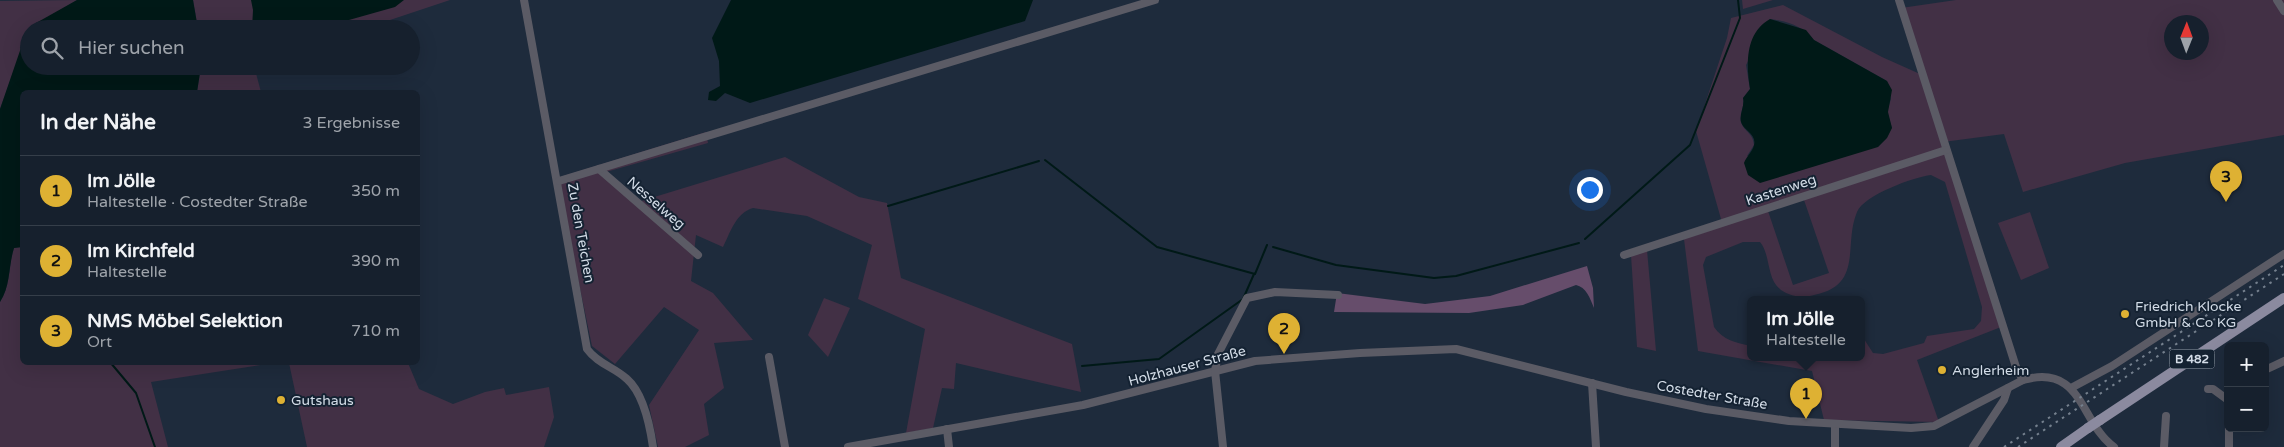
<!DOCTYPE html>
<html lang="de">
<head>
<meta charset="utf-8">
<style>
  :root { --surface:#16202d; --page:#232d39; --text:#f1f3f6; --muted:#9ea3aa; --line:#353e49; --accent:#deb133 }
  body { margin:0; font-family:"Varela Round",sans-serif; background:var(--page); color:var(--text) }
  .controls { position:absolute; right:15px; bottom:15px; display:grid; overflow:hidden; border-radius:8px; box-shadow:0 5px 20px #0002 }
  .controls button { width:45px; height:45px; display:grid; place-items:center; padding:0; border:0; border-bottom:1px solid var(--line); background:var(--surface); color:var(--text); font:25px sans-serif }
  .compass { position:absolute; left:2164px; top:15px; width:45px; height:45px; border-radius:50%; background:var(--surface); box-shadow:0 5px 20px #0002; rotate:1deg }
  .you { position:absolute; left:1589px; top:189px; width:18px; height:18px; margin:-12px; border:4px solid #fff; border-radius:50%; background:#1a73e8; box-shadow:0 0 0 8px #1a73e833 }
  .badge { display:grid; place-items:center; width:32px; height:32px; border-radius:50%; background:var(--accent); color:#111; font-size:16px; font-weight:700 }
  .pin { position:absolute; translate:-50% -41px; filter:drop-shadow(0 1px 2px #0008) }
  .pin::after { content:''; position:absolute; top:26px; width:18px; height:15px; background:inherit; clip-path:polygon(0 0,100% 0,50% 100%) }
  .popup { position:absolute; left:1747px; top:296px; width:118px; height:65px; box-sizing:border-box; display:grid; place-content:center; border-radius:8px; background:var(--surface); filter:drop-shadow(0 1px 4px #0005); font-size:16px; white-space:nowrap; color:var(--muted) }
  .popup b { font-size:19px; color:var(--text) }
  .popup::after { content:''; position:absolute; left:50%; top:100%; margin-left:-10px; border:10px solid transparent; border-top-color:var(--surface) }
  .list { margin:0; padding:0; list-style:none }
  h2 { display:flex; justify-content:space-between; align-items:center; height:65px; margin:0; padding:0 20px; font-size:21px }
  h2 small { font-size:16px; font-weight:400; color:var(--muted) }
  .list li { display:grid; grid-template-columns:32px 1fr auto; gap:15px; align-items:center; box-sizing:border-box; height:70px; padding:0 20px; border-top:1px solid var(--line) }
  .list b { display:block; font-size:19px; white-space:nowrap }
  .list p { margin:0; font-size:16px; white-space:nowrap; color:var(--muted) }
  .list em { font-size:16px; font-style:normal; color:var(--muted) }
  .icon { flex:none; width:28px; height:28px; fill:none; stroke:currentColor; stroke-width:2; stroke-linecap:round; stroke-linejoin:round }
  .map { position:relative; flex:none; width:2284px; height:447px; overflow:hidden }
  .search { position:absolute; background:var(--surface); box-shadow:0 5px 20px #0002; left:20px; top:20px; width:400px; height:55px; display:flex; align-items:center; gap:12px; box-sizing:border-box; padding:0 18px; border-radius:28px; color:var(--muted); font-size:19px }
  .panel { position:absolute; background:var(--surface); box-shadow:0 5px 20px #0002; left:20px; top:90px; width:400px; height:275px; border-radius:8px }
  .map>svg:first-child { display:block }
  .green { fill:#423045; fill-rule:evenodd }
  .forest { fill:#664d6b }
  .water { fill:#001917 }
  .lines { fill:none; stroke-linecap:round; stroke-linejoin:round }
  .stream { stroke:#001917; stroke-width:2 }
  .minor { stroke:#5b5b65; stroke-width:8 }
  .major { stroke:#8b8a9f; stroke-width:10 }
  .rail { stroke:#75808e; stroke-width:2; stroke-dasharray:2.5 5; stroke-linecap:butt }
  .major-bridge { stroke:#8b8a9f; stroke-width:10 }
  .poi-dot { fill:#deb133; stroke:#142232; stroke-width:2 }
  .labels { text-anchor:middle; dominant-baseline:central; stroke-width:4; stroke-linejoin:round; paint-order:stroke }
  .shield { fill:#142232; stroke:#9aa4b1; stroke-width:1 }
  .shield-label { font-size:12px; font-weight:bold; fill:#d3dce7 }
  .street-label { font-size:14px; fill:#d3dce7; stroke:#142232 }
  .poi-label { font-size:14px; fill:#d3dce7; stroke:#142232; text-anchor:start }
</style>
</head>
<body>
<div class="map">
<svg width="2284" height="447" viewBox="0 0 2284 447">
  <rect width="100%" height="100%" fill="#1e2b3c"/>
  <!-- green -->
  <g class="green">
    <path d="M 77,0 L 29,29 L 0,109 L 0,1 Z"/>
    <path d="M 193,0 L 450,0 L 363,29 L 198,29 Z"/>
    <path d="M 1742,0 L 1773,0 L 1743,9 Z"/>
    <path d="M 1956,0 L 2284,0 L 2284,135 L 2125,163 L 2023,192 L 2004,134 L 1943,142 L 2001,327 L 1917,360 L 1939,422 L 1824,420 L 1812,371 L 1698,351 L 1684,239 L 1723,226 L 1696,131 L 1727,38 L 1731,18 L 1783,5 L 1882,57 L 1920,74 L 1901,8 ZM 1770,19 C 1787,21 1803,26 1814,40 L 1887,81 L 1891,99 L 1887,112 L 1892,128 L 1747,156 L 1754,145 C 1753,132 1743,131 1741,122 C 1739,114 1745,106 1743,98 L 1750,89 L 1746,65 ZM 2172,22 L 2202,22 L 2202,52 L 2172,52 ZM 1931,175 L 1945,182 L 1982,307 L 1981,321 L 1974,329 L 1927,336 L 1924,343 L 1883,354 L 1873,353 L 1864,339 L 1861,338 L 1861,358 L 1751,358 L 1751,346 C 1736,343 1723,340 1714,327 L 1703,265 L 1706,257 L 1743,242 L 1760,242 C 1771,255 1766,279 1781,290 C 1791,297 1803,298 1814,295 C 1864,285 1843,245 1857,212 C 1864,195 1914,177 1931,175 ZM 1804,200 L 1829,273 L 1793,285 L 1768,211 Z"/>
    <path d="M 201,66 L 254,66 L 261,92 L 197,92 Z"/>
    <path d="M 706,132 L 708,143 L 606,172 L 638,202 L 785,157 L 859,197 L 887,203 L 901,278 L 1072,344 L 1081,392 L 956,363 L 954,389 L 942,388 L 933,428 L 906,433 L 925,329 L 858,299 L 872,245 L 807,216 L 753,208 C 736,213 731,231 723,247 L 696,235 L 691,281 L 713,293 L 753,340 L 714,343 L 724,388 L 704,404 L 709,435 L 685,447 L 658,447 L 649,405 L 699,330 L 664,307 L 615,364 L 592,346 L 557,178 Z"/>
    <path d="M 2030,212 L 2049,268 L 2021,280 L 1998,223 Z"/>
    <path d="M 22,247 L 22,362 L 274,363 L 151,382 L 168,447 L 0,447 L 0,302 C 11,285 8,267 14,248 Z"/>
    <path d="M 1647,250 L 1656,351 L 1637,347 L 1631,255 Z"/>
    <path d="M 824,298 L 850,308 L 828,357 L 808,335 Z"/>
    <path d="M 289,363 L 408,363 L 419,389 L 453,404 L 485,392 L 504,388 L 506,395 L 549,387 L 554,417 L 544,447 L 307,447 Z"/>
  </g>
  <!-- forest -->
  <path class="forest" d="M 1587,266 L 1593,288 L 1594,308 C 1590,298 1586,287 1576,285 L 1523,305 L 1469,313 L 1334,312 L 1337,293 L 1425,304 L 1490,296 Z"/>
  <!-- water -->
  <g class="water">
    <path d="M 77,0 L 193,0 L 198,29 L 32,29 L 36,23 Z"/>
    <path d="M 251,0 L 404,0 L 395,7 L 317,29 L 252,29 L 253,10 Z"/>
    <path d="M 731,0 L 1033,0 L 1025,21 L 750,103 L 725,93 L 716,101 L 708,100 L 709,92 L 720,86 L 719,61 L 712,38 Z"/>
    <path d="M 1770,19 L 1806,30 L 1814,40 L 1887,81 L 1892,90 L 1888,112 L 1892,128 L 1887,138 L 1878,147 L 1760,183 L 1748,175 L 1744,163 C 1746,157 1753,151 1754,145 C 1757,134 1743,130 1741,122 C 1739,114 1745,106 1743,98 L 1750,89 C 1746,64 1745,33 1770,19 Z"/>
    <path d="M 29,32 L 29,66 L 201,66 L 197,92 L 22,92 L 22,247 L 14,248 C 8,267 11,285 0,302 L 0,109 L 24,39 Z"/>
  </g>
  <g class="lines">
    <!-- stream -->
    <g class="stream">
      <path d="M 1045,160 L 1157,247 L 1255,274 L 1267,245"/>
      <path d="M 888,206 L 1039,161"/>
      <path d="M 1585,239 L 1690,145 L 1740,18 L 1738,0"/>
      <path d="M 1273,247 L 1336,265 L 1434,278 L 1456,276 L 1579,243"/>
      <path d="M 110,362 L 136,393 L 155,447"/>
      <path d="M 1082,366 L 1159,359 L 1243,299 L 1254,274"/>
    </g>
    <!-- minor -->
    <g class="minor">
      <path d="M 524,0 L 587,349 C 598,364 614,367 627,379 C 644,394 650,426 653,447"/>
      <path d="M 1899,0 L 2016,367 L 2023,380"/>
      <path d="M 2277,0 L 2284,11"/>
      <path d="M 599,169 L 698,255"/>
      <path d="M 559,181 L 1155,0"/>
      <path d="M 1624,255 L 1946,150"/>
      <path d="M 769,357 L 785,447"/>
      <path d="M 2265,370 L 2284,361"/>
      <path d="M 1592,383 L 1596,447"/>
      <path d="M 2071,388 L 2112,366 L 2284,254"/>
      <path d="M 2208,389 L 2213,389 L 2228,400"/>
      <path d="M 1835,424 L 1835,447"/>
      <path d="M 947,429 L 949,447"/>
      <path d="M 848,447 L 1083,405 L 1255,361 L 1360,353 L 1456,349 L 1626,392 L 1706,409 L 1789,421 L 1911,428 L 1934,426 L 2023,380 C 2083,363 2080,423 2114,447"/>
      <path d="M 1223,447 L 1215,371 L 1218,354 L 1247,298 L 1275,292 L 1338,295"/>
      <path d="M 1973,447 L 2004,400 L 2008,388"/>
      <path d="M 2164,447 L 2166,416"/>
      <path d="M 2229,447 L 2229,428"/>
    </g>
    <!-- major -->
    <g class="major">
      <path d="M 2100,420 L 2284,298"/>
      <path d="M 2061,447 L 2088,428"/>
    </g>
    <!-- rail -->
    <g class="rail">
      <path d="M 2004,447 L 2284,265"/>
      <path d="M 2018,447 L 2284,274"/>
    </g>
    <!-- major-bridge -->
    <path class="major-bridge" d="M 2088,428 L 2100,420"/>
  </g>
  <!-- markers -->
  <g class="poi-dot">
    <circle cx="2125" cy="314" r="5"/>
    <circle cx="1942" cy="370" r="5"/>
    <circle cx="281" cy="400" r="5"/>
  </g>
  <g class="labels">
    <!-- shield labels -->
    <rect class="shield" x="2169.5" y="349.5" width="45" height="19" rx="4"/>
    <g class="shield-label">
      <text x="2192" y="359">B 482</text>
    </g>
    <!-- street labels -->
    <g class="street-label">
      <text transform="translate(1781 190) rotate(-18)">Kastenweg</text>
      <text transform="translate(656 203) rotate(41)">Nesselweg</text>
      <text transform="translate(581 233) rotate(80)">Zu den Teichen</text>
      <text transform="translate(1187 366) rotate(-15)">Holzhauser Straße</text>
      <text transform="translate(1712 395) rotate(10)">Costedter Straße</text>
    </g>
    <!-- poi labels -->
    <g class="poi-label">
      <text x="2135" y="306">Friedrich Klocke<tspan x="2135" dy="16">GmbH &amp; Co KG</tspan></text>
      <text x="1952" y="370">Anglerheim</text>
      <text x="291" y="400">Gutshaus</text>
    </g>
  </g>
</svg>
<div class="controls">
<button>+</button>
<button>−</button>
</div>
<svg class="compass" viewBox="-18 -18 36 36"><path d="M0-13l5 13h-10z" fill="#e53935"/><path d="M0 13l5-13h-10z" fill="#9ea3aa"/></svg>
<div class="you"></div>
<div class="pin badge" style="left:1806px;top:419px">1</div>
<div class="popup"><b>Im Jölle</b>Haltestelle</div>
<div class="pin badge" style="left:1284px;top:354px">2</div>
<div class="pin badge" style="left:2226px;top:202px">3</div>
<div class="search"><svg class="icon" aria-label="search" viewBox="0 0 24 24"><circle cx="10" cy="10" r="6"/><path d="M15 15l6 6"/></svg>Hier suchen</div>
<section class="panel">
<h2>In der Nähe<small>3 Ergebnisse</small></h2>
<ul class="list">
<li><span class="badge">1</span><div><b>Im Jölle</b><p>Haltestelle · Costedter Straße</p></div><em>350 m</em></li>
<li><span class="badge">2</span><div><b>Im Kirchfeld</b><p>Haltestelle</p></div><em>390 m</em></li>
<li><span class="badge">3</span><div><b>NMS Möbel Selektion</b><p>Ort</p></div><em>710 m</em></li>
</ul>
</section>
</div>
</body>
</html>
